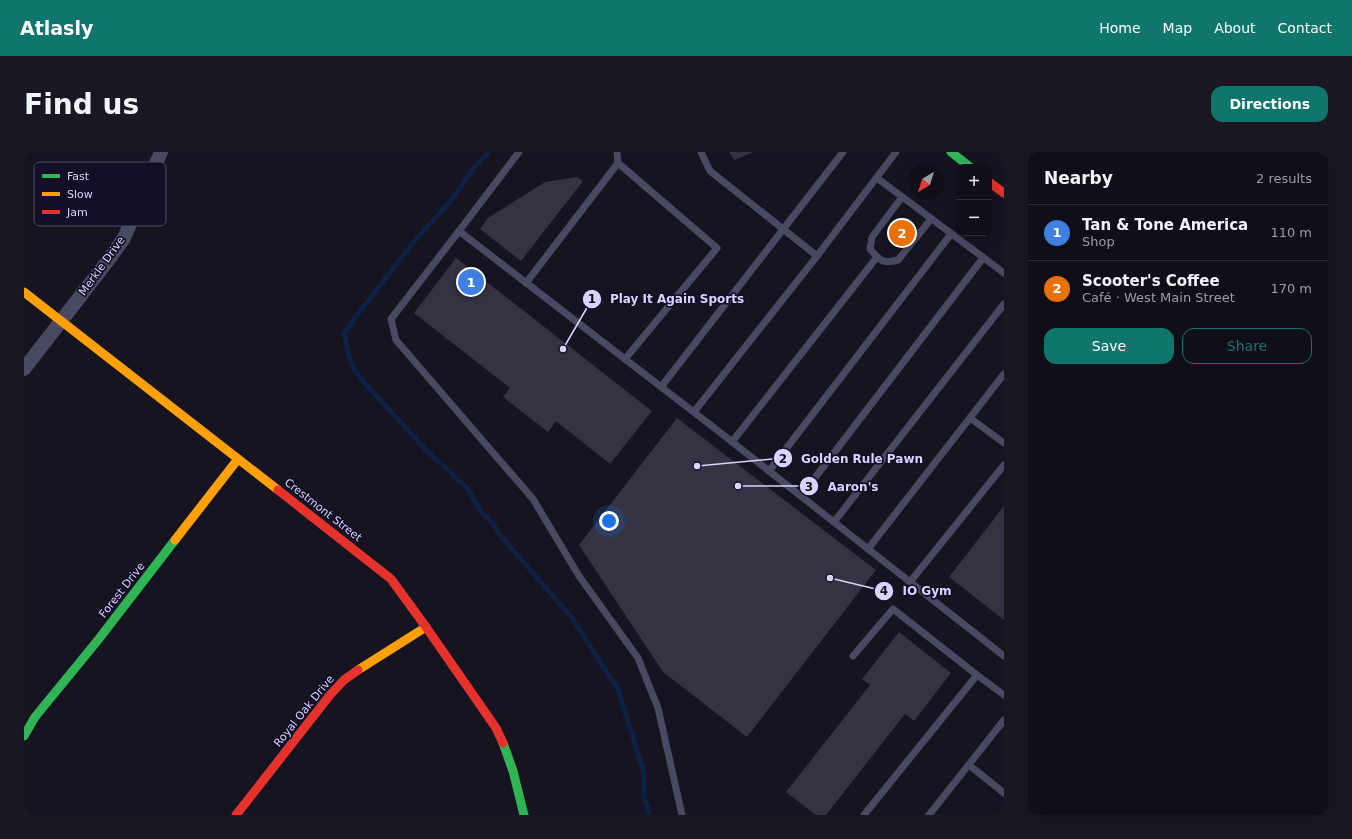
<!DOCTYPE html>
<html lang="en">
<head>
<meta charset="utf-8">
<style>
  :root { --surface:#100f19; --page:#191822; --text:#f1f3f6; --muted:#9c9ca2; --line:#302f38; --accent:#0f766e }
  body { margin:0; font-family:"DejaVu Sans",sans-serif; background:var(--page); color:var(--text) }
  .controls { position:absolute; right:12px; top:12px; display:grid; overflow:hidden; border-radius:8px; box-shadow:0 4px 16px #0002 }
  .controls button { width:36px; height:36px; display:grid; place-items:center; padding:0; border:0; border-bottom:1px solid var(--line); background:var(--surface); color:var(--text); font:20px sans-serif }
  .compass { position:absolute; left:884px; top:12px; width:36px; height:36px; border-radius:50%; background:var(--surface); box-shadow:0 4px 16px #0002; rotate:218deg }
  .you { position:absolute; left:585px; top:369px; width:14px; height:14px; margin:-10px; border:3px solid #fff; border-radius:50%; background:#1a73e8; box-shadow:0 0 0 6px #1a73e833 }
  .badge { display:grid; place-items:center; width:26px; height:26px; border-radius:50%; background:var(--accent); color:#fff; font-size:13px; font-weight:700 }
  .pin { position:absolute; translate:-50% -50%; border:2px solid #fff; box-shadow:0 1px 4px #0006 }
  .list { margin:0; padding:0; list-style:none }
  h2 { display:flex; justify-content:space-between; align-items:center; height:52px; margin:0; padding:0 16px; font-size:17px }
  h2 small { font-size:13px; font-weight:400; color:var(--muted) }
  .list li { display:grid; grid-template-columns:26px 1fr auto; gap:12px; align-items:center; box-sizing:border-box; height:56px; padding:0 16px; border-top:1px solid var(--line) }
  .list b { display:block; font-size:15px; white-space:nowrap }
  .list p { margin:0; font-size:13px; white-space:nowrap; color:var(--muted) }
  .list em { font-size:13px; font-style:normal; color:var(--muted) }
  .actions { display:flex; gap:8px; padding:12px 16px }
  .actions a { flex:1; padding:9px 0; border:1px solid var(--accent); border-radius:12px; text-align:center; font-size:14px; color:var(--accent) }
  .actions .main { background:var(--accent); color:#fff }
  .map { position:relative; flex:none; width:980px; height:663px; overflow:hidden; border-radius:12px }
  header { display:flex; align-items:center; gap:24px; box-sizing:border-box; height:56px; padding:0 20px; background:var(--accent); color:#fff }
  header strong { font-size:19px }
  nav { display:flex; gap:22px; margin-inline-start:auto; font-size:14px }
  .intro { display:flex; align-items:center; justify-content:space-between; box-sizing:border-box; height:96px; padding:0 24px }
  h1 { margin:0; font-size:28px }
  .button { padding:10px 18px; border-radius:12px; background:var(--accent); color:#fff; font-size:14px; font-weight:700 }
  main { display:flex; gap:24px; padding:0 24px }
  aside { flex:1; background:var(--surface); border-radius:12px; box-shadow:0 4px 16px #0002 }
  .map>svg:first-child { display:block }
  .lines { fill:none; stroke-linecap:round; stroke-linejoin:round }
  .stream { stroke:#0d2144; stroke-width:5 }
  .building { fill:#343243 }
  .lane { stroke:#4a4962; stroke-width:7 }
  .street { stroke:#4a4962; stroke-width:14 }
  .fast { stroke:#30b455; stroke-width:9 }
  .slow { stroke:#ff9f0a; stroke-width:9 }
  .jam { stroke:#e5322d; stroke-width:9 }
  .labels { text-anchor:middle; dominant-baseline:central; stroke-width:3.5; stroke-linejoin:round; paint-order:stroke }
  .street-label { font-size:11px; fill:#d9d4ff; stroke:#130f26 }
  .key { fill:#130f26; stroke:#4e4a67; stroke-width:1 }
  .key-label { font-size:11px; fill:#d9d4ff }
  .leader { fill:none; stroke:#d9d4ff; stroke-width:1.5 }
  .callout-dot { fill:#d9d4ff; stroke:#130f26; stroke-width:1.5 }
  .mark-label { font-size:12px; text-anchor:middle; font-weight:bold; fill:#111 }
  .callout-label { font-size:12px; text-anchor:middle; font-weight:bold; fill:#d9d4ff; stroke:#130f26; stroke-width:3.5; stroke-linejoin:round; paint-order:stroke }
</style>
</head>
<body>
<header>
<strong>Atlasly</strong>
<nav><a>Home</a><a>Map</a><a>About</a><a>Contact</a></nav>
</header>
<div class="intro"><h1>Find us</h1><a class="button">Directions</a></div>
<main>
<div class="map">
<svg width="980" height="663" viewBox="0 0 980 663">
  <rect width="100%" height="100%" fill="#161421"/>
  <g class="lines">
    <!-- stream -->
    <path class="stream" d="M 465,0 L 452,13 L 425,51 L 392,87 L 333,163 L 320,182 L 327,212 L 337,227 L 403,299 L 443,336 L 457,360 L 469,372 L 476,383 L 549,467 L 587,527 L 593,534 L 620,621 L 620,645 L 626,663"/>
  </g>
  <!-- building -->
  <g class="building">
    <path d="M 705,0 L 730,0 L 710,8 Z"/>
    <path d="M 553,25 L 559,29 L 497,109 L 456,77 L 464,66 L 521,30 Z"/>
    <path d="M 881,67 L 891,75 L 876,95 L 865,87 Z"/>
    <path d="M 432,106 L 628,259 L 586,312 L 532,269 L 524,280 L 479,245 L 486,236 L 390,161 Z"/>
    <path d="M 653,266 L 852,418 L 723,585 L 639,520 L 555,393 Z"/>
    <path d="M 980,354 L 980,468 L 925,425 Z"/>
    <path d="M 875,480 L 927,521 L 890,569 L 881,562 L 802,663 L 792,663 L 762,640 L 846,533 L 838,527 Z"/>
  </g>
  <g class="lines">
    <!-- lane -->
    <g class="lane">
      <path d="M 495,0 L 435,79 L 693,278 L 980,504"/>
      <path d="M 677,0 L 686,19 L 793,104 L 872,0"/>
      <path d="M 594,11 L 693,96 L 601,207"/>
      <path d="M 853,26 L 980,121"/>
      <path d="M 878,45 L 848,85 L 846,97 C 856,109 859,112 874,108 L 907,67"/>
      <path d="M 435,79 L 367,167 L 372,188 L 509,347 L 555,424 L 614,506 L 634,556 L 658,663"/>
      <path d="M 502,131 L 594,11 L 593,0"/>
      <path d="M 637,235 L 819,0"/>
      <path d="M 670,260 L 793,104"/>
      <path d="M 946,266 L 980,291"/>
      <path d="M 708,290 L 853,105"/>
      <path d="M 745,319 L 927,82"/>
      <path d="M 777,344 L 959,106"/>
      <path d="M 810,370 L 980,152"/>
      <path d="M 844,397 L 980,222"/>
      <path d="M 886,430 L 980,313"/>
      <path d="M 829,504 L 869,457 L 953,523"/>
      <path d="M 945,613 L 980,641"/>
      <path d="M 840,663 L 953,523 L 980,543"/>
      <path d="M 905,663 L 980,568"/>
    </g>
    <!-- street -->
    <path class="street" d="M 0,217 L 86,106 L 100,86 L 137,0"/>
    <!-- fast -->
    <g class="fast">
      <path d="M 927,0 L 946,15"/>
      <path d="M 0,584 L 11,565 L 74,488 L 151,388"/>
      <path d="M 479,591 L 489,619 L 500,663"/>
    </g>
    <!-- slow -->
    <g class="slow">
      <path d="M 0,140 L 254,338"/>
      <path d="M 151,388 L 214,307"/>
      <path d="M 334,518 L 402,475"/>
    </g>
    <!-- jam -->
    <g class="jam">
      <path d="M 965,30 L 980,41"/>
      <path d="M 254,338 L 367,427 L 402,475 L 472,576 L 479,591"/>
      <path d="M 212,663 L 306,543 L 320,528 L 334,518"/>
    </g>
  </g>
  <g class="labels">
    <!-- street labels -->
    <g class="street-label">
      <text transform="translate(78 114) rotate(-54)">Merkle Drive</text>
      <text transform="translate(299 358) rotate(38)">Crestmont Street</text>
      <text transform="translate(98 438) rotate(-52)">Forest Drive</text>
      <text transform="translate(280 559) rotate(-51)">Royal Oak Drive</text>
    </g>
  </g>
  <!-- legend -->
  <rect x="10" y="10" width="132" height="64" rx="6" class="key"/>
  <rect x="18" y="22" width="18" height="4" fill="#30b455"/>
  <rect x="18" y="40" width="18" height="4" fill="#ff9f0a"/>
  <rect x="18" y="58" width="18" height="4" fill="#e5322d"/>
  <g class="key-label">
    <text x="43" y="28">Fast</text>
    <text x="43" y="46">Slow</text>
    <text x="43" y="64">Jam</text>
  </g>
  <!-- callouts -->
  <path class="leader" d="M539 197L568 147M673 314L759 306M714 334L785 334M806 426L860 439"/>
  <g class="callout-dot">
    <circle cx="539" cy="197" r="4"/>
    <circle cx="673" cy="314" r="4"/>
    <circle cx="714" cy="334" r="4"/>
    <circle cx="806" cy="426" r="4"/>
    <circle cx="568" cy="147" r="10"/>
    <circle cx="759" cy="306" r="10"/>
    <circle cx="785" cy="334" r="10"/>
    <circle cx="860" cy="439" r="10"/>
  </g>
  <g class="mark-label">
    <text x="568" y="151">1</text>
    <text x="759" y="311">2</text>
    <text x="785" y="339">3</text>
    <text x="860" y="443">4</text>
  </g>
  <g class="callout-label">
    <text x="653" y="151">Play It Again Sports</text>
    <text x="838" y="311">Golden Rule Pawn</text>
    <text x="829" y="339">Aaron's</text>
    <text x="903" y="443">IO Gym</text>
  </g>
</svg>
<div class="controls">
<button>+</button>
<button>−</button>
</div>
<svg class="compass" viewBox="-18 -18 36 36"><path d="M0-13l5 13h-10z" fill="#e53935"/><path d="M0 13l5-13h-10z" fill="#9c9ca2"/></svg>
<div class="you"></div>
<div class="pin badge" style="left:447px;top:130px;background:#3f7fe0">1</div>
<div class="pin badge" style="left:878px;top:81px;background:#e8710a">2</div>
</div>
<aside>
<h2>Nearby<small>2 results</small></h2>
<ul class="list">
<li><span class="badge" style="background:#3f7fe0">1</span><div><b>Tan &amp; Tone America</b><p>Shop</p></div><em>110 m</em></li>
<li><span class="badge" style="background:#e8710a">2</span><div><b>Scooter's Coffee</b><p>Café · West Main Street</p></div><em>170 m</em></li>
</ul>
<div class="actions"><a class="main">Save</a><a>Share</a></div>
</aside>
</main>
</body>
</html>
